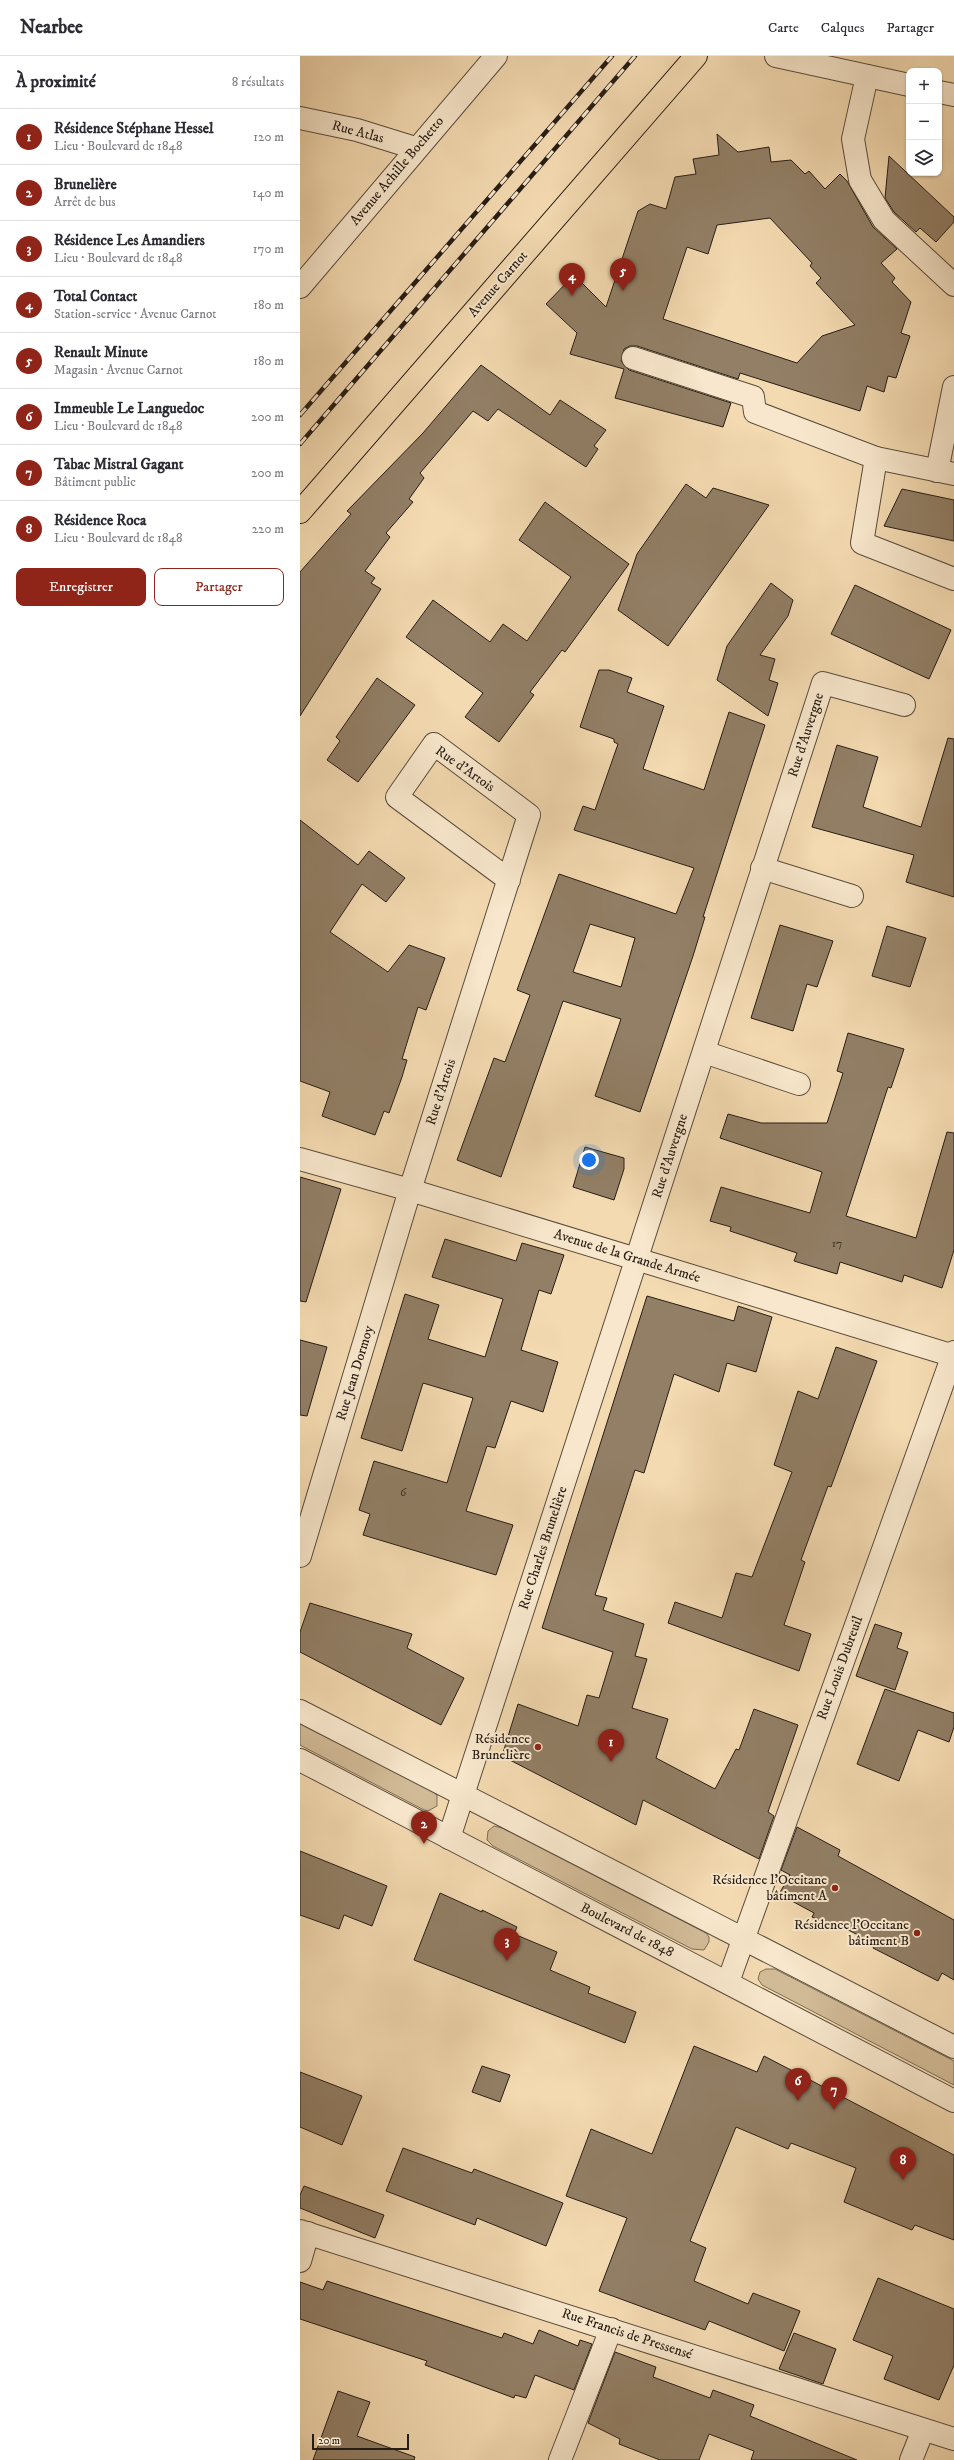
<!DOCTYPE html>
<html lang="fr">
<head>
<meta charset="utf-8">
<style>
  :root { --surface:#fff; --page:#f7f7f7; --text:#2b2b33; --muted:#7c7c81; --line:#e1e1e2; --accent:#8f2418 }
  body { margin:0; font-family:"IM FELL DW Pica",serif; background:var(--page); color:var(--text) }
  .controls { position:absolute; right:12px; top:12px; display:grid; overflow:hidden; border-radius:8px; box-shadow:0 1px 3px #0004 }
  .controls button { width:36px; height:36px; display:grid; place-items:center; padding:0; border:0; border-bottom:1px solid var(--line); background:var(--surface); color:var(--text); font:20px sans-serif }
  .scale { position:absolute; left:12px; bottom:10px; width:97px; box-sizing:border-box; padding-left:4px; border:2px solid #271d15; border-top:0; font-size:11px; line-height:14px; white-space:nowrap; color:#271d15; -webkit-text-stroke:3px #f8e7cc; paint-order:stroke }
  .you { position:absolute; left:289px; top:1104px; width:14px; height:14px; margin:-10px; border:3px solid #fff; border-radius:50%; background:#1a73e8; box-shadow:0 0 0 6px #1a73e833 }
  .badge { display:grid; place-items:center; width:26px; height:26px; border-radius:50%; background:var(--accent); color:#fff; font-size:13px; font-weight:700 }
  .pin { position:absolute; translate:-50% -33px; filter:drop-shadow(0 1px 2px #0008) }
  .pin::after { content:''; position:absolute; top:21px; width:14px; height:12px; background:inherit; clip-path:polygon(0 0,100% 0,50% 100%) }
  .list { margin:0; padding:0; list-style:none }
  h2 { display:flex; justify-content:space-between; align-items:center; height:52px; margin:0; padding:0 16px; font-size:17px }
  h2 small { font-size:13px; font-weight:400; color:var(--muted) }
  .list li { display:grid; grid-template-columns:26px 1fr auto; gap:12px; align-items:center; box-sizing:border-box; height:56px; padding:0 16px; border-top:1px solid var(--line) }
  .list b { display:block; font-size:15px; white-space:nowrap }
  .list p { margin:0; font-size:13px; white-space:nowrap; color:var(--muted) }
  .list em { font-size:13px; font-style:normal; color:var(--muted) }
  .actions { display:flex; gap:8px; padding:12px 16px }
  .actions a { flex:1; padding:9px 0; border:1px solid var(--accent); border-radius:8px; text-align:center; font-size:14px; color:var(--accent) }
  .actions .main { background:var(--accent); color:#fff }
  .icon { flex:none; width:22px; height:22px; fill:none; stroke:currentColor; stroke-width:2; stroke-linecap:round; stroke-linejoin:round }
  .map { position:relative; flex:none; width:654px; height:2404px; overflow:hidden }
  header { display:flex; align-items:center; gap:24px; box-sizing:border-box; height:56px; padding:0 20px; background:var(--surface); border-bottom:1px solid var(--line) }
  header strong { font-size:19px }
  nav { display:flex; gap:22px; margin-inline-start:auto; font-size:14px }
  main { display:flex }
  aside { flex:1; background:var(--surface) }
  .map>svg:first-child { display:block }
  .green { fill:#d1ba96; stroke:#7c6c56 }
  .building { fill:#927f66; stroke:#271d15; fill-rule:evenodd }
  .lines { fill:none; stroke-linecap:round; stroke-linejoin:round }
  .minor-casing { stroke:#5a4c3c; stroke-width:24 }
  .major-casing { stroke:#271d15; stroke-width:24 }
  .minor { stroke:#f8e7cc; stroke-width:22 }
  .major { stroke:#f4dab1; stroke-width:22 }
  .rail-casing { stroke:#271d15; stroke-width:4.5 }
  .rail { stroke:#f8e7cc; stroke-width:3; stroke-dasharray:9; stroke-linecap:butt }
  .poi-dot { fill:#8f2418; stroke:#f8e7cc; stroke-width:1.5 }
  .labels { text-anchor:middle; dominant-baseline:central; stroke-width:4; stroke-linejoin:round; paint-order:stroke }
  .number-label { font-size:12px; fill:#423629 }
  .street-label { font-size:14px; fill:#271d15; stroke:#f8e7cc }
  .poi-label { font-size:14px; fill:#271d15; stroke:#f8e7cc; text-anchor:end }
</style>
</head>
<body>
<header>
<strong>Nearbee</strong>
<nav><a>Carte</a><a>Calques</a><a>Partager</a></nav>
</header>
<main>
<aside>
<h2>À proximité<small>8 résultats</small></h2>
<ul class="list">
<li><span class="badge">1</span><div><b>Résidence Stéphane Hessel</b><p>Lieu · Boulevard de 1848</p></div><em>120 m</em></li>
<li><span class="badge">2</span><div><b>Brunelière</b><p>Arrêt de bus</p></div><em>140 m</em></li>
<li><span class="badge">3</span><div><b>Résidence Les Amandiers</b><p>Lieu · Boulevard de 1848</p></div><em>170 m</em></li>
<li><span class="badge">4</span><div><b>Total Contact</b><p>Station-service · Avenue Carnot</p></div><em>180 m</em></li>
<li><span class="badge">5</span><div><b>Renault Minute</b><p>Magasin · Avenue Carnot</p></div><em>180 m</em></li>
<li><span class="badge">6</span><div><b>Immeuble Le Languedoc</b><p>Lieu · Boulevard de 1848</p></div><em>200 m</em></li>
<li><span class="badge">7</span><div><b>Tabac Mistral Gagant</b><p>Bâtiment public</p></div><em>200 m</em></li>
<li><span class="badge">8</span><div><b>Résidence Roca</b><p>Lieu · Boulevard de 1848</p></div><em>220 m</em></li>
</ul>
<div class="actions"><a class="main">Enregistrer</a><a>Partager</a></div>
</aside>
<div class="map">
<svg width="654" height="2404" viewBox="0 0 654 2404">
  <rect width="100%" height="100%" fill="#f4dab1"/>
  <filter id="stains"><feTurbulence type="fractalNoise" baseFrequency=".005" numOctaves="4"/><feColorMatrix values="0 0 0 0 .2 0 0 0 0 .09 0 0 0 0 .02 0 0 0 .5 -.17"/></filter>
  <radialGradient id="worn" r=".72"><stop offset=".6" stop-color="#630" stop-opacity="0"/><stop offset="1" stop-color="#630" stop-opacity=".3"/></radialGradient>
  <!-- green -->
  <g class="green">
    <path d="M 0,1666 L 132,1735 L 137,1739 L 137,1750 L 128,1755 L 124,1754 L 0,1689 Z"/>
    <path d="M 194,1770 L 202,1772 L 406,1877 L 409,1881 L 409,1886 L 404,1894 L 392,1893 L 193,1790 L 187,1784 L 188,1775 Z"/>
    <path d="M 466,1913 L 475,1913 L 654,2005 L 654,2029 L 462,1929 L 458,1923 L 460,1916 Z"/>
  </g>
  <!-- building -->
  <g class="building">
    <path d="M 417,78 L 438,96 L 469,91 L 471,106 L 491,104 L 505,118 L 509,115 L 525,133 L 540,118 L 547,125 L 573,171 L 597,193 L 581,207 L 595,222 L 592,226 L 611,246 L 601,277 L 610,280 L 596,322 L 588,320 L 584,336 L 567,330 L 560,355 L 440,317 L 438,323 L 337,290 L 330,290 L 324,293 L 321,305 L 329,314 L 431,347 L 423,371 L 315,342 L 324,313 L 270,298 L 277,277 L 246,248 L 274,219 L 306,251 L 338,155 L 350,148 L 366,153 L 375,121 L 396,118 L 393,103 L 419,99 ZM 470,162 L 512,207 L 510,210 L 521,222 L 516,227 L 555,269 L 522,280 L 497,307 L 363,263 L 387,191 L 408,198 L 417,169 Z"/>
    <path d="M 589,100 L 654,161 L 654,166 L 636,186 L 620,172 L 616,176 L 594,156 L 585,142 Z"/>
    <path d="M 181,309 L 250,359 L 260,344 L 306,374 L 294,390 L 298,393 L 286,411 L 198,353 L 188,365 L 173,355 L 120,417 L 124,422 L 109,443 L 113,446 L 86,477 L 90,481 L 65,515 L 75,522 L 71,527 L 81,533 L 0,660 L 0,516 L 51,458 L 47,455 L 123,377 Z"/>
    <path d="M 386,428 L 406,442 L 413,432 L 469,449 L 368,590 L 318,554 L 337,498 Z"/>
    <path d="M 602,433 L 654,444 L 654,485 L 584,470 Z"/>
    <path d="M 245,446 L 329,508 L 265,596 L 262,594 L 230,636 L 234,639 L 199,686 L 165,661 L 183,637 L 106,581 L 133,544 L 190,586 L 203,568 L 227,585 L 271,521 L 219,484 Z"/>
    <path d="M 471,527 L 493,544 L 488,560 L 460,599 L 475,603 L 469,624 L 478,627 L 468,660 L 417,624 L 427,590 Z"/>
    <path d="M 555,529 L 651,574 L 629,623 L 531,578 Z"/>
    <path d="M 299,614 L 309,614 L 332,622 L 327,636 L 364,650 L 343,713 L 404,734 L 429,656 L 465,669 L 403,861 L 405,861 L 393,900 L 340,1056 L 295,1040 L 321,963 L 263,945 L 201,1121 L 157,1104 L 194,1002 L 205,1006 L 230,939 L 217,934 L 259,818 L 376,858 L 394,812 L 274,774 L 283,750 L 295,754 L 318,688 L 314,686 L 314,683 L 280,671 ZM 290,868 L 335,882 L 321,931 L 273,916 Z"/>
    <path d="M 77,622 L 115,649 L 58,726 L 27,704 L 40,685 L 36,681 Z"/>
    <path d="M 648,682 L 654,683 L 654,841 L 606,826 L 614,799 L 512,771 L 537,689 L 578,701 L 563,751 L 621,771 Z"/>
    <path d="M 0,764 L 58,809 L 69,795 L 105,822 L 86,846 L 62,828 L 30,876 L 88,916 L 109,889 L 145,902 L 126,954 L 118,951 L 102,1003 L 107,1004 L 102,1021 L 89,1057 L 84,1055 L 75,1079 L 22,1060 L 30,1036 L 0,1025 Z"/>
    <path d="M 480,869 L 533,885 L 517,931 L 507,928 L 493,975 L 451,962 Z"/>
    <path d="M 587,870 L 626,882 L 610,931 L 572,920 Z"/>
    <path d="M 548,977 L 604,993 L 591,1032 L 588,1031 L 546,1160 L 616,1182 L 647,1076 L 654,1077 L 654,1194 L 642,1232 L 604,1219 L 602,1226 L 540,1206 L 537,1218 L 494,1205 L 497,1197 L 430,1175 L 431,1171 L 410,1165 L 421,1131 L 510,1157 L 522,1116 L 420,1082 L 428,1058 L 461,1067 L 527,1067 L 543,1017 L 537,1015 Z"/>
    <path d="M 285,1091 L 324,1102 L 324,1113 L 314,1144 L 273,1131 Z"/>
    <path d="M 0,1121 L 41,1133 L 6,1246 L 0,1245 Z"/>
    <path d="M 145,1183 L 216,1205 L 222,1187 L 264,1199 L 251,1238 L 239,1234 L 221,1294 L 258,1306 L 243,1356 L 211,1345 L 195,1392 L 187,1390 L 166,1455 L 213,1469 L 196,1519 L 63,1479 L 70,1458 L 59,1454 L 74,1405 L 147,1427 L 173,1342 L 123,1327 L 102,1395 L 61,1382 L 105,1238 L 139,1249 L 128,1283 L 185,1301 L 203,1243 L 132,1221 Z"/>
    <path d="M 347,1240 L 434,1265 L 438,1250 L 472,1261 L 456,1316 L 427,1307 L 419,1336 L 374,1318 L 344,1417 L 335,1414 L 295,1539 L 307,1542 L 303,1554 L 344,1568 L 335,1600 L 347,1603 L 332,1652 L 368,1663 L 356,1702 L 415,1733 L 436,1693 L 439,1694 L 454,1653 L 498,1669 L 468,1756 L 474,1760 L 459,1803 L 343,1744 L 336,1769 L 202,1700 L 218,1648 L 278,1670 L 287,1639 L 299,1642 L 313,1596 L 242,1572 Z"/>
    <path d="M 0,1284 L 27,1291 L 7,1360 L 0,1359 Z"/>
    <path d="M 536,1291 L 577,1305 L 531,1431 L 528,1430 L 501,1504 L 505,1506 L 484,1569 L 511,1578 L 499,1615 L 368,1567 L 375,1546 L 422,1562 L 436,1517 L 452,1521 L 492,1416 L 474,1409 L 498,1335 L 518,1343 Z"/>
    <path d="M 10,1547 L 112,1578 L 107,1592 L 164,1622 L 141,1669 L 0,1596 L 0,1576 Z"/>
    <path d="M 575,1568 L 602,1577 L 597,1592 L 608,1596 L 595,1634 L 556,1620 Z"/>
    <path d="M 585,1633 L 654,1657 L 654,1671 L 649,1686 L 618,1674 L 599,1725 L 557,1708 Z"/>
    <path d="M 497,1771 L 540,1794 L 538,1800 L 654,1864 L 654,1924 L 642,1917 L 638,1925 L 573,1892 L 575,1888 L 535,1867 L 533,1871 L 512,1861 L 514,1857 L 479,1838 L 490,1819 L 481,1814 Z"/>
    <path d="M 0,1795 L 87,1830 L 72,1870 L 44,1859 L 39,1873 L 0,1859 Z"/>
    <path d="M 140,1837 L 182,1856 L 182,1854 L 217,1871 L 214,1878 L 257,1896 L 250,1914 L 290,1931 L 288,1937 L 336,1956 L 325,1987 L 114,1904 Z"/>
    <path d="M 394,1990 L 457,2016 L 464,2000 L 654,2099 L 654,2184 L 615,2169 L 612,2174 L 544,2146 L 556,2112 L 491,2087 L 488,2093 L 436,2071 L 390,2185 L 406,2192 L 394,2225 L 448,2248 L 453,2237 L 500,2255 L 484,2295 L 409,2265 L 405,2274 L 299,2235 L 327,2162 L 266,2140 L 291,2073 L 352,2098 Z"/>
    <path d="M 182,2010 L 210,2019 L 200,2046 L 172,2036 Z"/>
    <path d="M 0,2016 L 62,2040 L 42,2089 L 0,2071 Z"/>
    <path d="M 103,2092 L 172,2117 L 174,2113 L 263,2147 L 246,2190 L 177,2162 L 175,2169 L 86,2135 Z"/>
    <path d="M 4,2130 L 84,2159 L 75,2182 L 0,2152 L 0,2139 Z"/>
    <path d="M 578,2222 L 654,2253 L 654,2309 L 639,2344 L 584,2323 L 593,2300 L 553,2284 Z"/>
    <path d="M 27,2225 L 202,2282 L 204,2277 L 233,2288 L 239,2274 L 278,2290 L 280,2284 L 292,2288 L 274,2334 L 235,2319 L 226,2342 L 215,2339 L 214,2342 L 125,2309 L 127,2305 L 0,2263 L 0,2226 L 23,2234 Z"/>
    <path d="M 494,2277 L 536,2293 L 523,2328 L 479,2313 Z"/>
    <path d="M 315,2296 L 356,2311 L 353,2321 L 410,2342 L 413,2334 L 454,2349 L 450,2360 L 557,2404 L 451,2404 L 454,2395 L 409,2378 L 399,2404 L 360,2404 L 319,2388 L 320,2383 L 288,2367 Z"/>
    <path d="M 38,2335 L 70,2346 L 57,2380 L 115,2401 L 114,2404 L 13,2404 Z"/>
  </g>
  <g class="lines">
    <defs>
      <g id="minor">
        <path d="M 476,0 L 609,29"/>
        <path d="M 567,20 L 553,83 L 560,124 L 584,164 L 654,229"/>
        <path d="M 639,36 L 654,39"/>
        <path d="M 0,62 L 57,74 L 115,92"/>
        <path d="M 0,231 L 196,0"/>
        <path d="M 333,302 L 453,341 L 455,356 L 576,402 L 654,418"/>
        <path d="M 576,402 L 562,487 L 654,523"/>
        <path d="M 637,415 L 654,331"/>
        <path d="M 462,812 L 552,840"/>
        <path d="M 404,996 L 499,1028"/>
        <path d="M 0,1103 L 110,1134 L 654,1300"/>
        <path d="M 0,1500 L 110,1134 L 229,759 L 134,688 L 97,741 L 209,824"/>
        <path d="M 0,1655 L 654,1991"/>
        <path d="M 0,1704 L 654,2045"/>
        <path d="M 149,1782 L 523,627 L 604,649"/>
        <path d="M 428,1926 L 654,1296"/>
        <path d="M 0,2175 L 654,2383"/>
        <path d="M 0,2205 L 8,2177"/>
        <path d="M 260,2404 L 311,2273"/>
        <path d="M 611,2404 L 623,2374"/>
      </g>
      <path id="major" d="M 0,456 L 396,0"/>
    </defs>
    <!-- minor casing -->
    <use href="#minor" class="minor-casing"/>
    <!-- major casing -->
    <use href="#major" class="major-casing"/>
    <!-- minor -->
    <use href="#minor" class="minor"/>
    <!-- major -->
    <use href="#major" class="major"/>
    <defs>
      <g id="rail">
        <path d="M 0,359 L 312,0"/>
        <path d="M 0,388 L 335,0"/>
      </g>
    </defs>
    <!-- rail casing -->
    <use href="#rail" class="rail-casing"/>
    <!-- rail -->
    <use href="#rail" class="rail"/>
  </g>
  <!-- markers -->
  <g class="poi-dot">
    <circle cx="238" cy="1691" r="4"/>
    <circle cx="535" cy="1832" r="4"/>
    <circle cx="617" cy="1877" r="4"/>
  </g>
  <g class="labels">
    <!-- number labels -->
    <g class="number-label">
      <text x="537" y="1187">17</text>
      <text x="103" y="1436">6</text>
    </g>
    <!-- street labels -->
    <g class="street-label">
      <text transform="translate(58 76) rotate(15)">Rue Atlas</text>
      <text transform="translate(97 115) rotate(-50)">Avenue Achille Bochetto</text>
      <text transform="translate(198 228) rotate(-49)">Avenue Carnot</text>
      <text transform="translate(506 679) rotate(-72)">Rue d'Auvergne</text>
      <text transform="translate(165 713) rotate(35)">Rue d'Artois</text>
      <text transform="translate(141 1036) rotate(-72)">Rue d'Artois</text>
      <text transform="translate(370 1100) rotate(-72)">Rue d'Auvergne</text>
      <text transform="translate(327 1200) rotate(17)">Avenue de la Grande Armée</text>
      <text transform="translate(55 1317) rotate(-73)">Rue Jean Dormoy</text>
      <text transform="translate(243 1492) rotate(-72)">Rue Charles Brunelière</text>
      <text transform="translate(540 1612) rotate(-70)">Rue Louis Dubreuil</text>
      <text transform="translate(327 1874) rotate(27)">Boulevard de 1848</text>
      <text transform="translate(327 2278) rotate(18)">Rue Francis de Pressensé</text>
    </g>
    <!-- poi labels -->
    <g class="poi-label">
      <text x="230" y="1683">Résidence<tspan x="230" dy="16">Brunelière</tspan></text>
      <text x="527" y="1824">Résidence l'Occitane<tspan x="527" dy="16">bâtiment A</tspan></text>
      <text x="609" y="1869">Résidence l'Occitane<tspan x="609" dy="16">bâtiment B</tspan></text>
    </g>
  </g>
  <rect width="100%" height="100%" filter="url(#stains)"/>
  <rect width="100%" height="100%" fill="url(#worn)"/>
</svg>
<div class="controls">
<button>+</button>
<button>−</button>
<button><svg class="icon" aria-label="layers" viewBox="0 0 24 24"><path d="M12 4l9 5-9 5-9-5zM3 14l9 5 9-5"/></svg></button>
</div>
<div class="scale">20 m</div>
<div class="you"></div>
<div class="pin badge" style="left:311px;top:1706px">1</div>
<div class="pin badge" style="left:124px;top:1788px">2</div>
<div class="pin badge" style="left:207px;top:1905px">3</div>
<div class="pin badge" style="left:272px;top:240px">4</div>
<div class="pin badge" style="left:323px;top:235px">5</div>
<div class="pin badge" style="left:498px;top:2045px">6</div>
<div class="pin badge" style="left:534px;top:2054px">7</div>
<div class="pin badge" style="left:603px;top:2124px">8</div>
</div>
</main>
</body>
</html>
